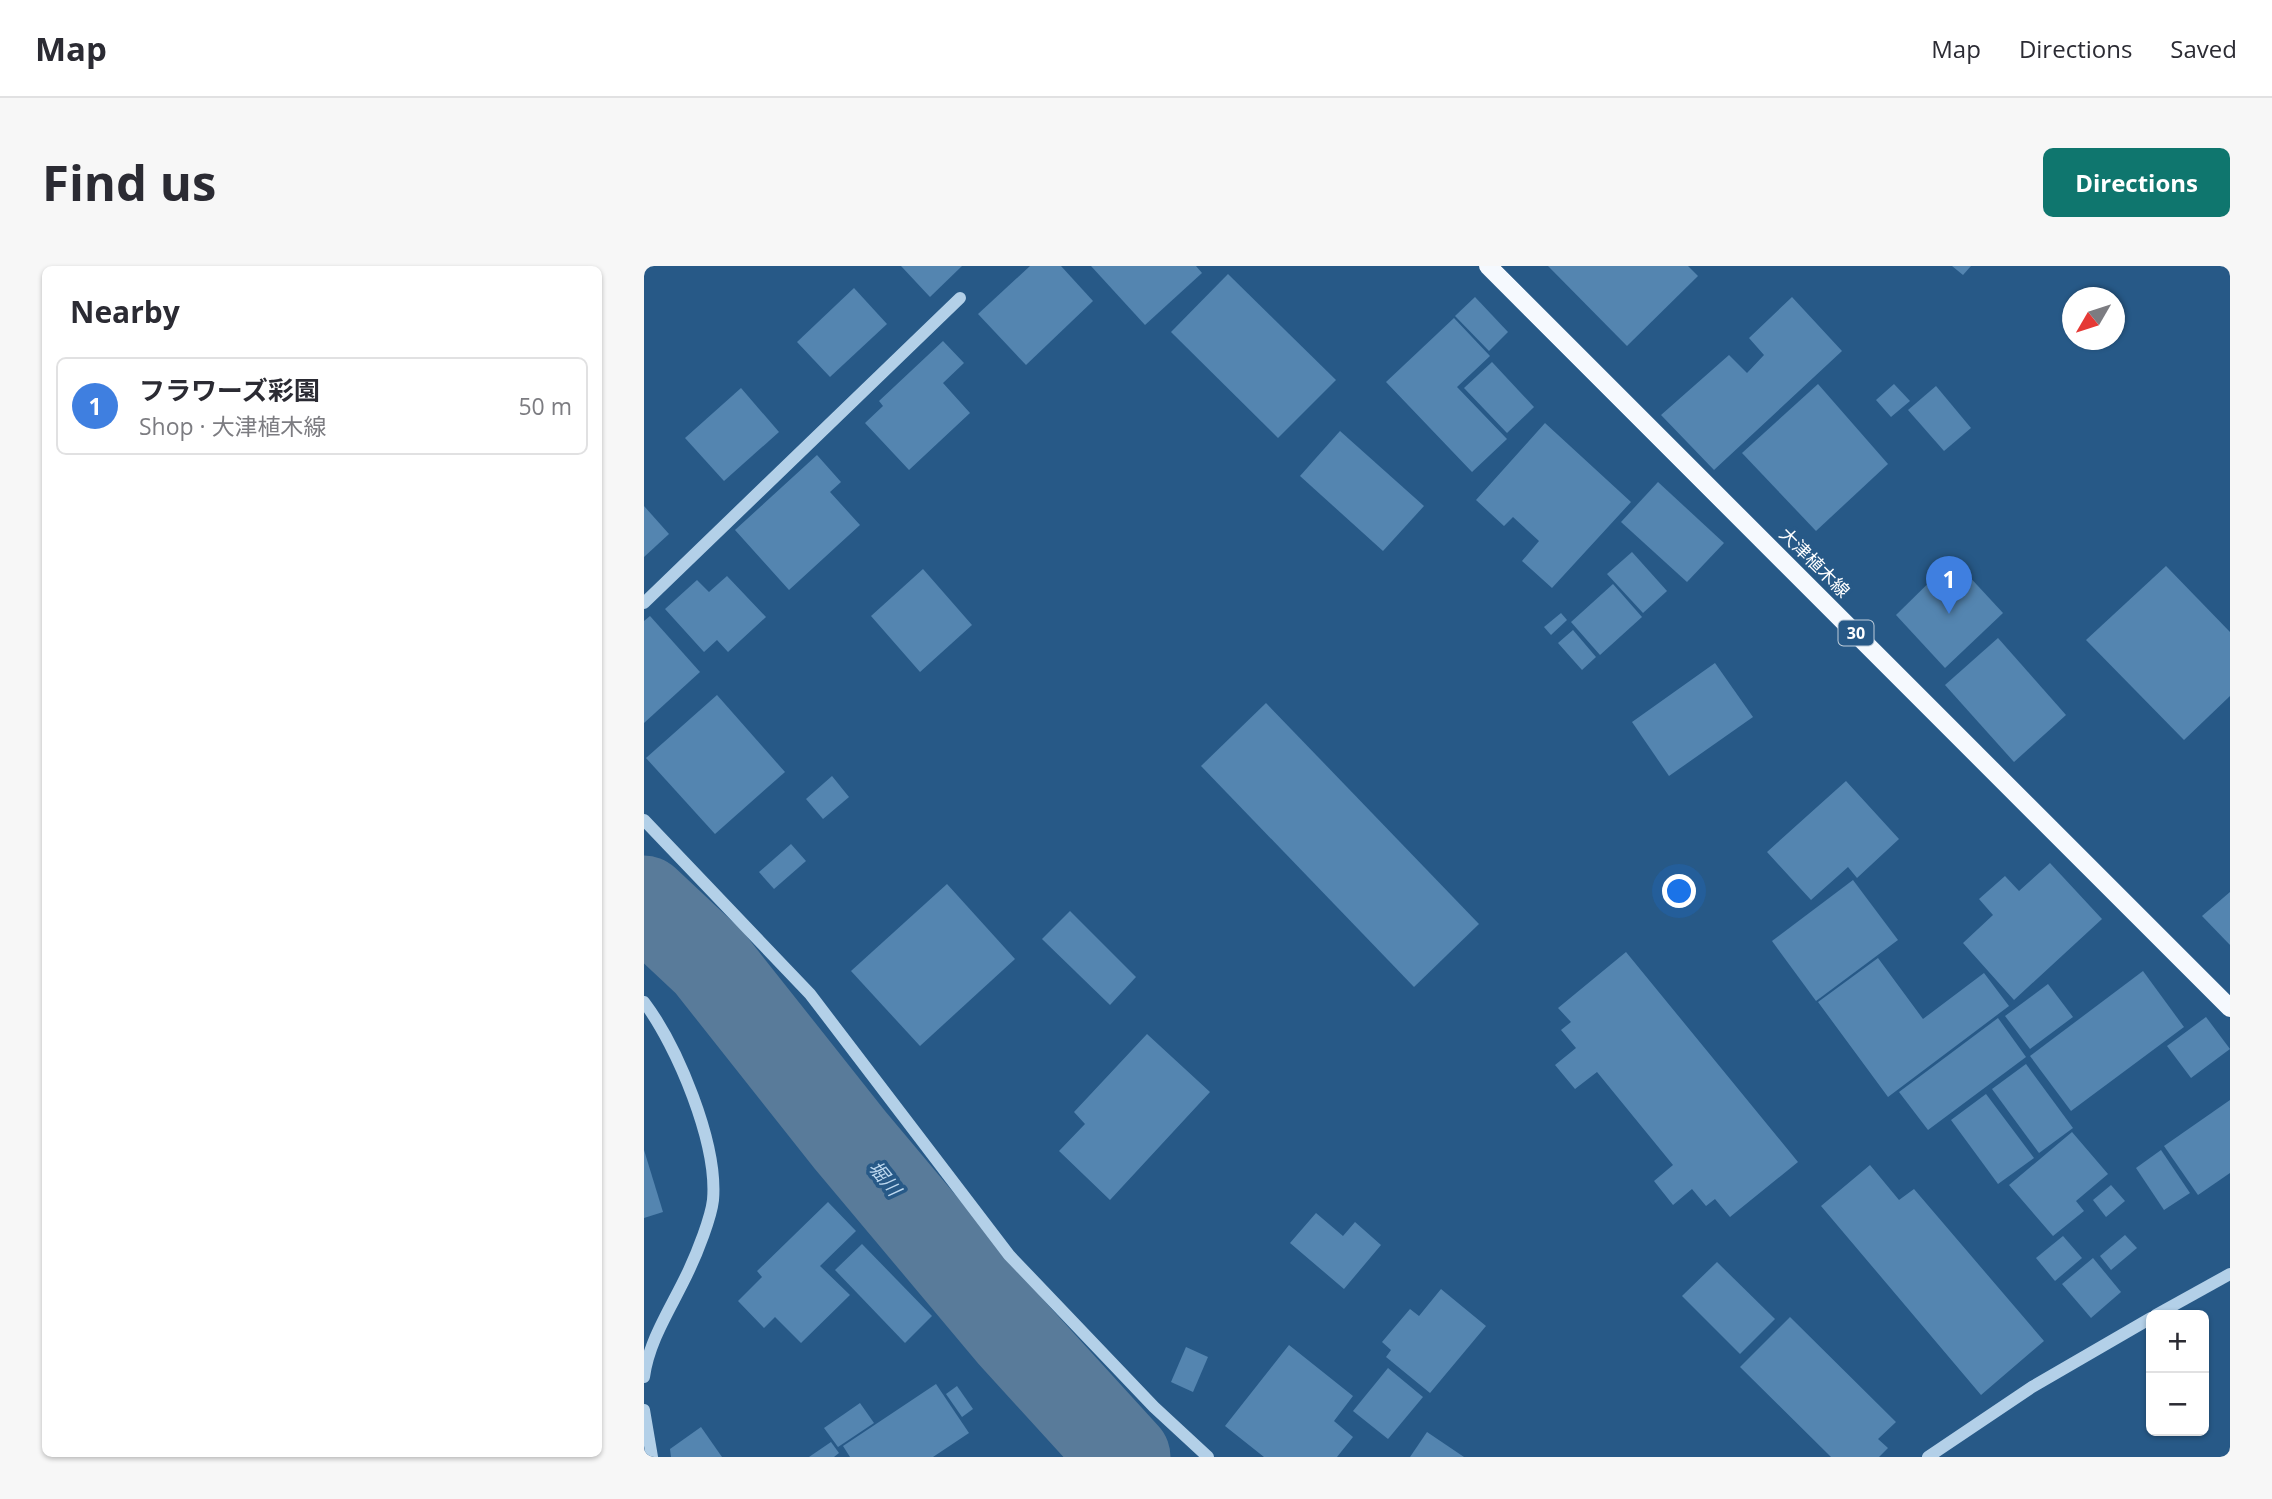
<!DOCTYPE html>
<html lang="en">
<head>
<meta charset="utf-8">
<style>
  :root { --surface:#fff; --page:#f7f7f7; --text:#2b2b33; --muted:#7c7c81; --line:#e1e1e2; --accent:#0f766e }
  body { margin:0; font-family:"Open Sans","Noto Sans JP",sans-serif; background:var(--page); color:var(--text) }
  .controls { position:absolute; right:21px; bottom:21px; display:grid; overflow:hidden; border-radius:10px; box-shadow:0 2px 5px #0004 }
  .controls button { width:63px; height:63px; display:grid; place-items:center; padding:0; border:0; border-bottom:2px solid var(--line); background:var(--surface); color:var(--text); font:35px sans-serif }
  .compass { position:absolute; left:1418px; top:21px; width:63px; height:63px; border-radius:50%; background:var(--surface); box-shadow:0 2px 5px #0004; rotate:231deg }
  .you { position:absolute; left:1036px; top:626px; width:24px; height:24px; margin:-18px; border:5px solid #fff; border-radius:50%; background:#1a73e8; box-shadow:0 0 0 10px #1a73e833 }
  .badge { display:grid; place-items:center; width:46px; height:46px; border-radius:50%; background:var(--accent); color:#fff; font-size:23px; font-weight:700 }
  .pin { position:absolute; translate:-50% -58px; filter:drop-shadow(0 2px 4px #0008) }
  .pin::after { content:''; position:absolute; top:37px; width:24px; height:21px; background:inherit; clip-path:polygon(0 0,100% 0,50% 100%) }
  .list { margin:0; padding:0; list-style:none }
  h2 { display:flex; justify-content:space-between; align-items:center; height:91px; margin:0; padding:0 28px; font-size:30px }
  h2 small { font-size:23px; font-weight:400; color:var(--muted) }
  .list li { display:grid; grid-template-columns:46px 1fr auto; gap:21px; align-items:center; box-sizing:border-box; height:98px; margin:0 14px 14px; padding:0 14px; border:2px solid var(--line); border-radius:10px }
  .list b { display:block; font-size:26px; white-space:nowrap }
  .list p { margin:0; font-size:23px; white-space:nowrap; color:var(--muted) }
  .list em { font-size:23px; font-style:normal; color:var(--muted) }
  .map { position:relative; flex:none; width:1586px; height:1191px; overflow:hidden; border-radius:10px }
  header { display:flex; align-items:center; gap:42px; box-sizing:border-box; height:98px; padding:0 35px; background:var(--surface); border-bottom:2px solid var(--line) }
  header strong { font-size:33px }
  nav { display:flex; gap:38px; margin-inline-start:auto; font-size:24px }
  .intro { display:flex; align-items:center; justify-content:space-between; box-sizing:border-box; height:168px; padding:0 42px }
  h1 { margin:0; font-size:49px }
  .button { padding:18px 32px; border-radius:10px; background:var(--accent); color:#fff; font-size:24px; font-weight:700 }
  main { display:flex; gap:42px; padding:0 42px }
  aside { flex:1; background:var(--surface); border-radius:10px; box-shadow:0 2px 5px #0004 }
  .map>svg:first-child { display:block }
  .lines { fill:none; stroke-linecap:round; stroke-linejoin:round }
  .river { stroke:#597b9a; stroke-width:91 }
  .building { fill:#5485b0 }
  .minor { stroke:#b3d0e8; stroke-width:12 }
  .major { stroke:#f5f9fe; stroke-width:18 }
  .labels { text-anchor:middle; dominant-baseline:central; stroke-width:7; stroke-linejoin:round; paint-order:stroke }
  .shield { fill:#275987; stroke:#becddb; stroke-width:2 }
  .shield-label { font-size:16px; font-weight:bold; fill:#fff }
  .street-label { font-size:18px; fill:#fff; stroke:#275987 }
  .water-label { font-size:19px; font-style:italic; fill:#bed9f0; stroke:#275987 }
</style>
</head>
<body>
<header>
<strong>Map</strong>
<nav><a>Map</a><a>Directions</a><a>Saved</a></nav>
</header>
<div class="intro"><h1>Find us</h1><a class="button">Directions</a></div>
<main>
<aside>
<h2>Nearby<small></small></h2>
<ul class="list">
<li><span class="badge" style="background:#3f7fe0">1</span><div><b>フラワーズ彩園</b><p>Shop · 大津植木線</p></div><em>50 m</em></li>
</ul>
</aside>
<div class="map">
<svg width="1586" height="1191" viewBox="0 0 1586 1191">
  <rect width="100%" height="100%" fill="#275987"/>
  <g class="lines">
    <!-- river -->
    <path class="river" d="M 0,635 L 65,696 L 206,874 L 368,1067 L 481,1191"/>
  </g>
  <!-- building -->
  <g class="building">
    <path d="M 257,0 L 318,0 L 286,31 Z"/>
    <path d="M 386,0 L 417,0 L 449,35 L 382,99 L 334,48 Z"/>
    <path d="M 447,0 L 552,0 L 558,7 L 501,59 Z"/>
    <path d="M 904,0 L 1044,0 L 1054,10 L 983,80 Z"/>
    <path d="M 1308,0 L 1327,0 L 1319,9 Z"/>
    <path d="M 584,8 L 692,114 L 634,172 L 527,66 Z"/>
    <path d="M 210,22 L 243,58 L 186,111 L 153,76 Z"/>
    <path d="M 831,31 L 864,66 L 845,85 L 811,50 Z"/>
    <path d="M 1148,31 L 1198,85 L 1070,204 L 1017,149 L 1085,89 L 1103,107 L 1120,89 L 1105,72 Z"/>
    <path d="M 810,52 L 846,90 L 813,121 L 863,173 L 828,206 L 742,116 Z"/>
    <path d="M 299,75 L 320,97 L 299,117 L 326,147 L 265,204 L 221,157 L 239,140 L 235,135 Z"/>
    <path d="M 848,96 L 890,141 L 863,167 L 820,122 Z"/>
    <path d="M 1174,118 L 1244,198 L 1172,265 L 1098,187 Z"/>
    <path d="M 1250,118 L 1266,135 L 1247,151 L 1232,134 Z"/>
    <path d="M 1292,120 L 1327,162 L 1300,185 L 1264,144 Z"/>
    <path d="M 97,122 L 135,166 L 80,215 L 41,172 Z"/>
    <path d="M 901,157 L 987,236 L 908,322 L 878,295 L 895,275 L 869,251 L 860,260 L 832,234 Z"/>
    <path d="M 696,165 L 780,240 L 739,285 L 656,210 Z"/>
    <path d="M 173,189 L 197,216 L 186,226 L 216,259 L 145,324 L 91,264 Z"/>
    <path d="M 1014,216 L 1080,277 L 1043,316 L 977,256 Z"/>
    <path d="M 0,240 L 25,268 L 0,291 Z"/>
    <path d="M 988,286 L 1023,325 L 999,347 L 963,308 Z"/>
    <path d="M 1309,293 L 1359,347 L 1301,402 L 1252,349 Z"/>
    <path d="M 1522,300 L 1586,366 L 1586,430 L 1540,474 L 1442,374 Z"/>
    <path d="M 279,303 L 328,359 L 276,406 L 227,350 Z"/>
    <path d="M 83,310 L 122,351 L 84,386 L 73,374 L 60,386 L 21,343 L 53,314 L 65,326 Z"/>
    <path d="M 969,318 L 998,351 L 956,389 L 927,356 Z"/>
    <path d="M 917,347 L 923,354 L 907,369 L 900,361 Z"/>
    <path d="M 6,350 L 56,406 L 0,457 L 0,355 Z"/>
    <path d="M 929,364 L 952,391 L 938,404 L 914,377 Z"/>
    <path d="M 1354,372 L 1422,449 L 1370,496 L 1301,419 Z"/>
    <path d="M 1071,397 L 1109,451 L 1025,510 L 988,456 Z"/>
    <path d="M 73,429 L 141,506 L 71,568 L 2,492 Z"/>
    <path d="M 622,437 L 835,658 L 770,721 L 557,500 Z"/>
    <path d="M 188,510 L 205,531 L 179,553 L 162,533 Z"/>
    <path d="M 1202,515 L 1255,573 L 1213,612 L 1204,601 L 1167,634 L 1123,586 Z"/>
    <path d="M 147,578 L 162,595 L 130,623 L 115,606 Z"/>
    <path d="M 1406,597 L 1458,653 L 1370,734 L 1319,677 L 1349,649 L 1335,633 L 1361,610 L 1375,625 Z"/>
    <path d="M 1209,614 L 1254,674 L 1172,735 L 1128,675 Z"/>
    <path d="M 303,618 L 371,693 L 276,780 L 207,705 Z"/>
    <path d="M 1586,626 L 1586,679 L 1558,650 Z"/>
    <path d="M 426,645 L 492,711 L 466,739 L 398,673 Z"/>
    <path d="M 982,686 L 1154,896 L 1086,951 L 1071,933 L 1062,940 L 1048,923 L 1029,939 L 1010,915 L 1029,899 L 953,806 L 931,823 L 911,799 L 932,782 L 917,764 L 927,756 L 914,742 Z"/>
    <path d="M 1234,692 L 1279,753 L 1340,707 L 1365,740 L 1244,831 L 1174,736 Z"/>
    <path d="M 1499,705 L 1540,761 L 1427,845 L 1386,790 Z"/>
    <path d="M 1404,718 L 1429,751 L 1386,783 L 1361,750 Z"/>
    <path d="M 1562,751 L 1586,783 L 1547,812 L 1523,780 Z"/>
    <path d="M 1354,752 L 1382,791 L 1284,864 L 1255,826 Z"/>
    <path d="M 503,768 L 566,826 L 466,934 L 415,885 L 441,858 L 430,846 Z"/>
    <path d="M 1382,798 L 1429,862 L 1395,887 L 1348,823 Z"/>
    <path d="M 1342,828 L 1390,892 L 1354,918 L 1307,854 Z"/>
    <path d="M 1586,834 L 1586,907 L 1554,929 L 1520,880 Z"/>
    <path d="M 1428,866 L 1464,908 L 1432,935 L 1440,945 L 1409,970 L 1365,919 Z"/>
    <path d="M 0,884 L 19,946 L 0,952 Z"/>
    <path d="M 1517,884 L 1546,927 L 1520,944 L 1492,902 Z"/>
    <path d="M 1226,899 L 1255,934 L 1270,923 L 1400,1075 L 1337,1129 L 1177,940 Z"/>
    <path d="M 1467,919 L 1481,935 L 1462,951 L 1449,934 Z"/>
    <path d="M 184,936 L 212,965 L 176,1000 L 206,1029 L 157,1077 L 131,1051 L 120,1062 L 94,1035 L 118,1011 L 113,1005 Z"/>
    <path d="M 672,947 L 699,970 L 711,956 L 737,979 L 700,1023 L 646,977 Z"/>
    <path d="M 1481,969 L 1493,982 L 1467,1004 L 1456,990 Z"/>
    <path d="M 1419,970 L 1438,992 L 1411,1015 L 1392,992 Z"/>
    <path d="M 218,978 L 288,1050 L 261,1077 L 191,1004 Z"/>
    <path d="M 1449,992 L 1477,1026 L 1447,1052 L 1418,1018 Z"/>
    <path d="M 1073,996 L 1131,1053 L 1096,1088 L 1038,1030 Z"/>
    <path d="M 797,1023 L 842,1060 L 786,1127 L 742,1091 L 747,1084 L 738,1076 L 766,1043 L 775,1050 Z"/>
    <path d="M 1146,1051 L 1252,1156 L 1234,1173 L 1244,1182 L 1235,1191 L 1187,1191 L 1096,1101 Z"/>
    <path d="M 645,1079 L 709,1130 L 690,1155 L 709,1171 L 693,1191 L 620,1191 L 581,1160 Z"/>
    <path d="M 542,1081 L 564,1091 L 549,1126 L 527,1116 Z"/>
    <path d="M 744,1102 L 779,1131 L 744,1173 L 709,1145 Z"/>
    <path d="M 292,1118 L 325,1167 L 289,1191 L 206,1191 L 199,1180 Z"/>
    <path d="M 313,1120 L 329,1143 L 318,1151 L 302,1128 Z"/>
    <path d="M 216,1137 L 230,1157 L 194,1181 L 180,1162 Z"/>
    <path d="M 57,1161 L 78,1191 L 27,1191 L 26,1183 Z"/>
    <path d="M 783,1166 L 820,1191 L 766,1191 Z"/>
    <path d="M 187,1176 L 195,1187 L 190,1191 L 165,1191 Z"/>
  </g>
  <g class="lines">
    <!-- minor -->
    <g class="minor">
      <path d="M 0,337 L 316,32"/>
      <path d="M 0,554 L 166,728 L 365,989 L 510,1141 L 564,1191"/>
      <path d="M 0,736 C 33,780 74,877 69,934 C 67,952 53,987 45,1004 C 29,1039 5,1073 0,1111"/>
      <path d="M 1512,1049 L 1586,1008"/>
      <path d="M 0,1144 L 8,1191"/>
      <path d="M 1284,1191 L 1388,1121 L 1507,1052"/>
    </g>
    <!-- major -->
    <path class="major" d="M 844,0 L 1586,742"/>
  </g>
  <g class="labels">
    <!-- shield labels -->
    <rect class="shield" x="1194.5" y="354.5" width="35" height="25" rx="5"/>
    <g class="shield-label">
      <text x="1212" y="367">30</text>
    </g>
    <!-- street labels -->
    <g class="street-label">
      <text transform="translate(1171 296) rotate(45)">大津植木線</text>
    </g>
    <!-- water labels -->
    <g class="water-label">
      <text transform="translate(241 912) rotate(51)">堀川</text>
    </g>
  </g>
</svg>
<div class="controls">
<button>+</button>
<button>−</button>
</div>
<svg class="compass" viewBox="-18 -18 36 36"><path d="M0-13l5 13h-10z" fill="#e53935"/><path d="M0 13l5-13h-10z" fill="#7c7c81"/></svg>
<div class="you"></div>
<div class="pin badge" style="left:1305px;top:348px;background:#3f7fe0">1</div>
</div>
</main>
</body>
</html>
